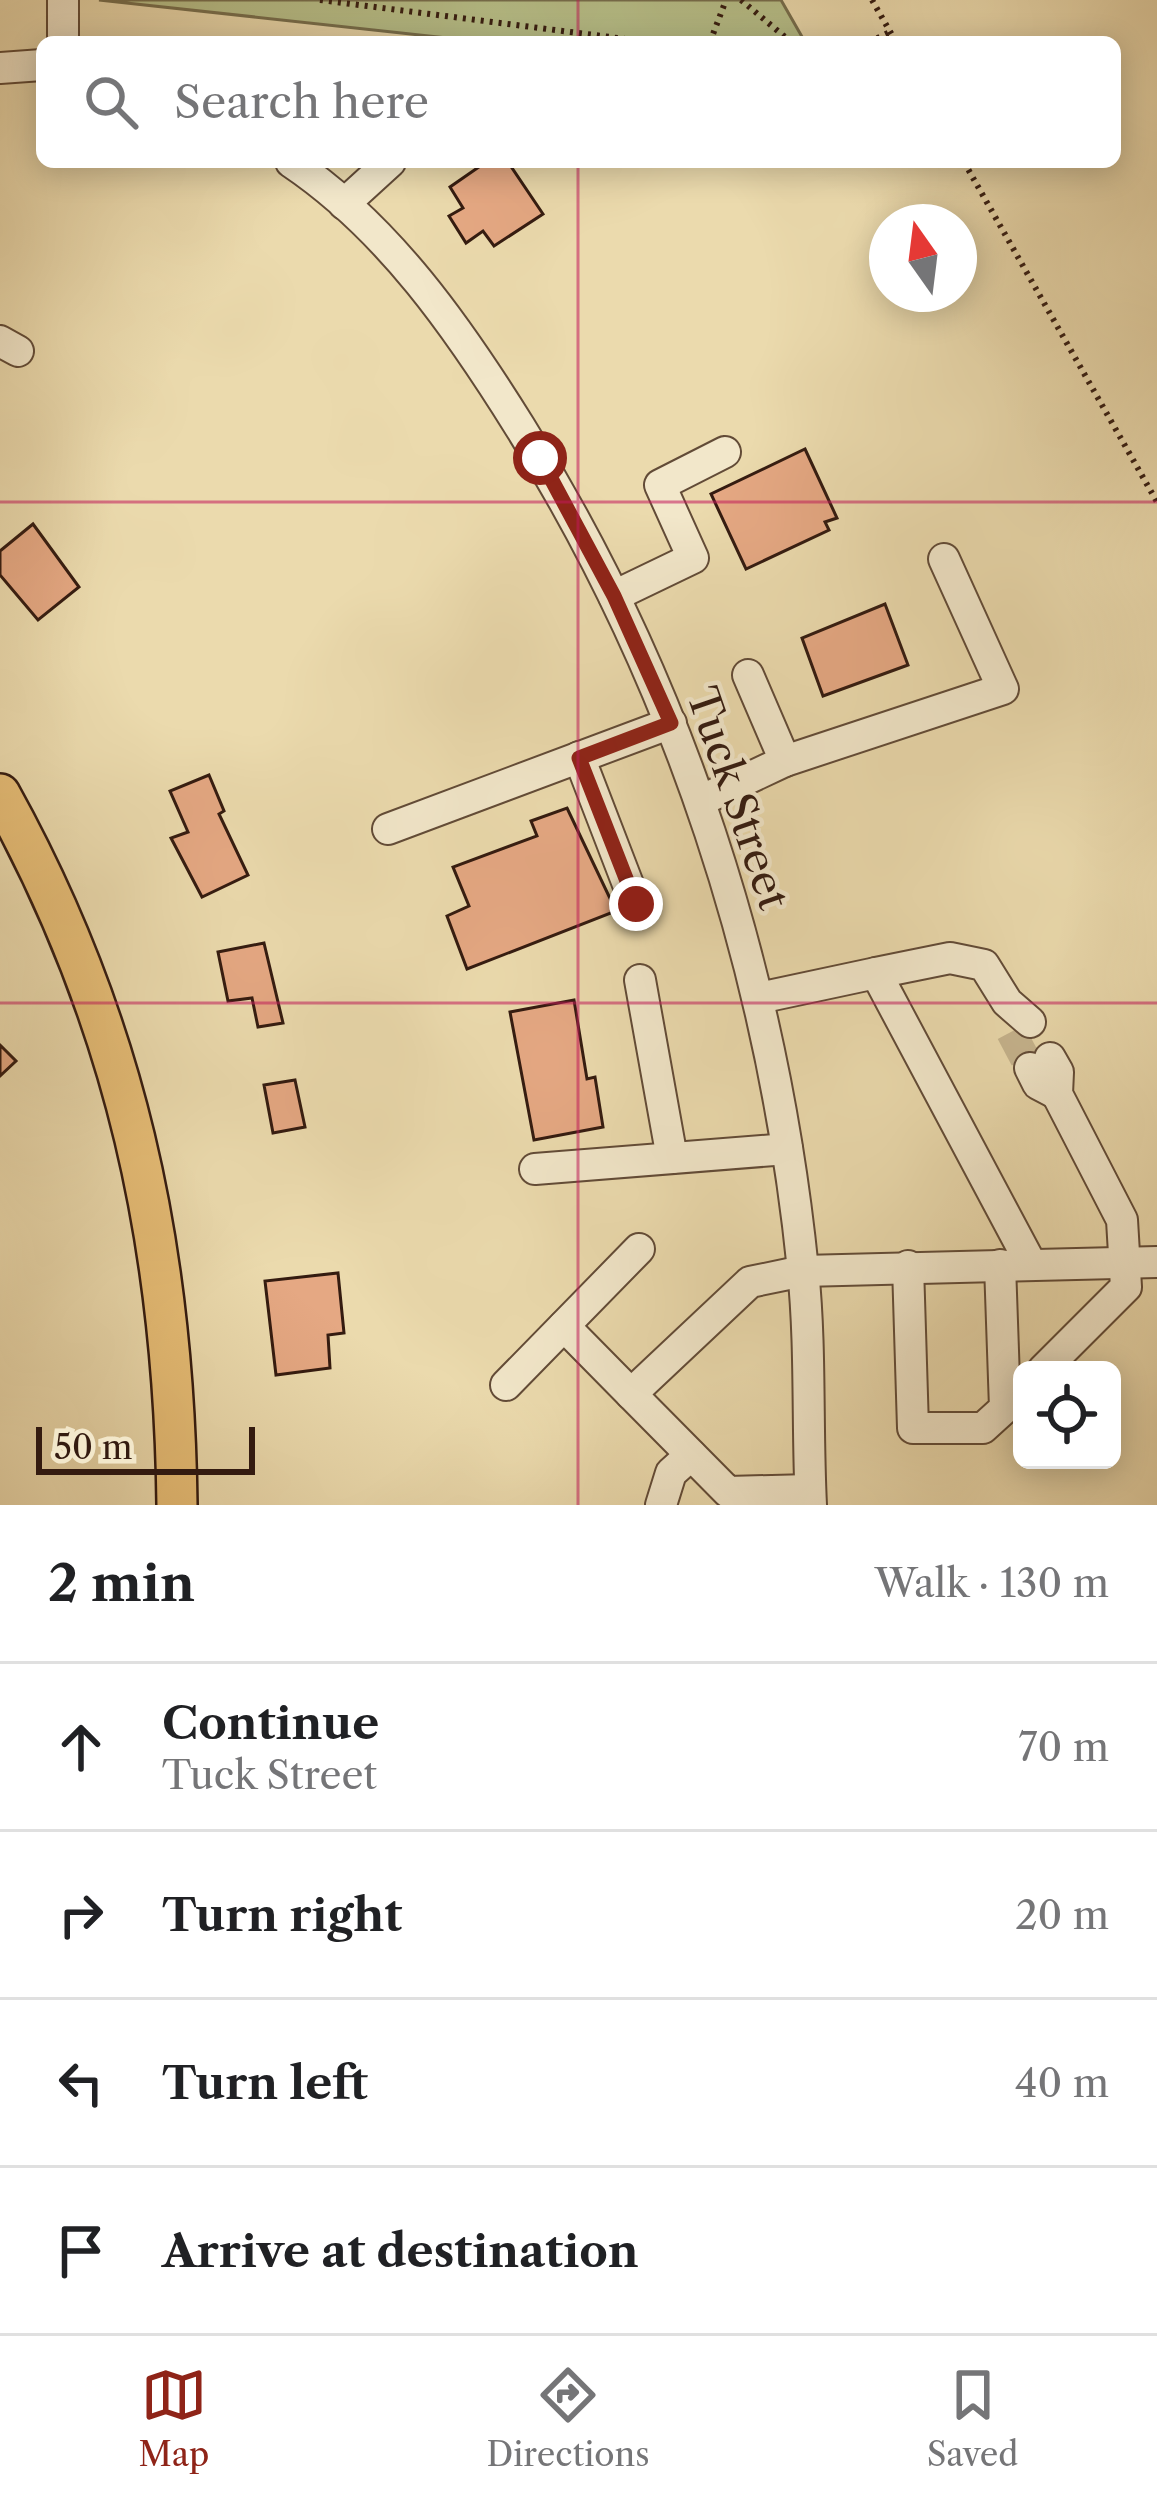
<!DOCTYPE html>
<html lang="en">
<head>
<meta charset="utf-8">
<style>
  :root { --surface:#fff; --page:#f2f2f2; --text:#202124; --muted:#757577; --line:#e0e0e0; --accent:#8f2418 }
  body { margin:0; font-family:"Libre Caslon Text",serif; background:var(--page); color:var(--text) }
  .controls { position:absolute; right:36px; bottom:36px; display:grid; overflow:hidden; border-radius:18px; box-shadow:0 6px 30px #0003 }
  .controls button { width:108px; height:108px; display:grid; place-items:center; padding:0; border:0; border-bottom:3px solid var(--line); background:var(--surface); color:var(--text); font:60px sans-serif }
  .compass { position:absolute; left:869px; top:204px; width:108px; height:108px; border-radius:50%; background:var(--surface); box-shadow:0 6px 30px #0003; rotate:346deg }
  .scale { position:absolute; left:36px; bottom:30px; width:219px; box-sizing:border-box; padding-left:12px; border:6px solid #341b10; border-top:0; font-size:33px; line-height:42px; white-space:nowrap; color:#341b10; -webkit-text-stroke:9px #f2e7ca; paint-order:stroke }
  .stop { position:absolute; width:36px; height:36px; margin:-27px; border:9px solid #8f2418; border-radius:50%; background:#fff }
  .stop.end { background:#8f2418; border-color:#fff; box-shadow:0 3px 12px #0008 }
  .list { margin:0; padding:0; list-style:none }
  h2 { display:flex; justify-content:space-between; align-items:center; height:156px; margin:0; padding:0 48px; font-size:51px }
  h2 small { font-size:39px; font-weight:400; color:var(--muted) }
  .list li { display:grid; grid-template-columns:78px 1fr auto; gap:36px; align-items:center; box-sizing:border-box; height:168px; padding:0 48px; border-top:3px solid var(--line) }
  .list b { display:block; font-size:45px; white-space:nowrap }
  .list p { margin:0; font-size:39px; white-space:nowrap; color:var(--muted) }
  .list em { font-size:39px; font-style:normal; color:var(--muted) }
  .icon { flex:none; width:66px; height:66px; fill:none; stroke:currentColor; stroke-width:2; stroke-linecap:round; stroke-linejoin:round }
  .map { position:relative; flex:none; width:1157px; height:1505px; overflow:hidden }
  .search { position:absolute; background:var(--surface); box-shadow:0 6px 30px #0003; left:36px; right:36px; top:36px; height:132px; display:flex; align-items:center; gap:30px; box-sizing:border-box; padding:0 42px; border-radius:18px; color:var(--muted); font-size:45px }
  .sheet { height:828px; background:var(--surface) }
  nav { display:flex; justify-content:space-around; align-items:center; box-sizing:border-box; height:168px; border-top:3px solid var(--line); background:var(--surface); font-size:33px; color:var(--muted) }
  nav a { display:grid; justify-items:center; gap:6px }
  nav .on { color:var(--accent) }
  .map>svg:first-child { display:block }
  .green { fill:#b7c08a; stroke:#766e4d; stroke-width:3 }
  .building { fill:#e5a883; stroke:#341b10; stroke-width:3 }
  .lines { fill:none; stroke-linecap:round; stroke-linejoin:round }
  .minor-tunnel { stroke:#c6b48e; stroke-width:30; stroke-dasharray:30 15; stroke-linecap:butt }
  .minor-casing { stroke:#624b37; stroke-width:34 }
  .major-casing { stroke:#341b10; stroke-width:44 }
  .path { stroke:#341b10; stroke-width:6; stroke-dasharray:3 6; stroke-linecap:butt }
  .minor { stroke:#f2e7ca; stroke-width:30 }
  .major { stroke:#e6bd76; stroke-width:39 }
  .route { stroke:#8f2418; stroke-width:15 }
  .grid { fill:none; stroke:#c2185b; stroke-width:3; stroke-opacity:0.55 }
  .labels { text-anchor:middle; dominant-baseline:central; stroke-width:9; stroke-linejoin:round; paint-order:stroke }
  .street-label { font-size:42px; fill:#341b10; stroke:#f2e7ca }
</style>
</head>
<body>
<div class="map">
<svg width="1157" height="1505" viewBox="0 0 1157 1505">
  <rect width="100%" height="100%" fill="#ebdaad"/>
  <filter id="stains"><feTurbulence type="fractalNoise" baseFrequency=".00167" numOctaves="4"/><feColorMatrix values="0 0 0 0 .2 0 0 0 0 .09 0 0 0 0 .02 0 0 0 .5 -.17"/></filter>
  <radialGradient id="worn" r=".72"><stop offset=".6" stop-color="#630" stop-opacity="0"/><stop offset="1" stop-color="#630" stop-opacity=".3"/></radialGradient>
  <!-- green -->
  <path class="green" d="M 99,0 L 781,0 L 805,42 L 484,42 Z"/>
  <!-- building -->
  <g class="building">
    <path d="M 486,162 L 508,162 L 543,214 L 494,246 L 483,231 L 466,243 L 449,216 L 463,208 L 450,187 Z"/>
    <path d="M 805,449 L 837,518 L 825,522 L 829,530 L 746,569 L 711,494 Z"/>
    <path d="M 33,524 L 79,587 L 38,620 L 0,575 L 0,551 Z"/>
    <path d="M 885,604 L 908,665 L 823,696 L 802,638 Z"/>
    <path d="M 209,775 L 224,811 L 219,814 L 248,875 L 202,897 L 171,838 L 188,832 L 170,791 Z"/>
    <path d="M 567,808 L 616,911 L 467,969 L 447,916 L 469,906 L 453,867 L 537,836 L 531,821 Z"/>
    <path d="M 264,943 L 283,1023 L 258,1027 L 252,998 L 228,1001 L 218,952 Z"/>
    <path d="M 574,1000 L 587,1079 L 595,1077 L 603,1127 L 534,1140 L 510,1012 Z"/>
    <path d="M 0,1045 L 16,1061 L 0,1076 Z"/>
    <path d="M 295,1080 L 305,1127 L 273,1133 L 264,1085 Z"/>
    <path d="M 338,1273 L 344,1333 L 328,1335 L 330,1368 L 276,1375 L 265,1281 Z"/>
  </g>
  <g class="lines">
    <!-- minor-tunnel -->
    <path class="minor-tunnel" d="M 1011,1032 L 1030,1068"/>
    <defs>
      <g id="minor">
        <path d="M 63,0 L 63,42"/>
        <path d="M 0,68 L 42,65"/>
        <path d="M 291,162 C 389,228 459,329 520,427 C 679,681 773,972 803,1270 C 811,1347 807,1427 811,1505"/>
        <path d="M 344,204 L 390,162"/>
        <path d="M 0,341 L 18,351"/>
        <path d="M 614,596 L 693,558 L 660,485 L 725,452"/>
        <path d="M 579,757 L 636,905"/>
        <path d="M 785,761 L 1003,689 L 944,559"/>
        <path d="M 700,801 L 785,761 L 748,675"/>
        <path d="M 388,829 L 671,723"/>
        <path d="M 876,973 L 950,958 L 984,965 L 1007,1002 L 1030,1022"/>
        <path d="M 640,980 L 672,1158"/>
        <path d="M 759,998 L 876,973 L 1031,1264"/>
        <path d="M 1030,1068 L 1038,1084 L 1057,1094"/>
        <path d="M 535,1169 L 787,1149"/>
        <path d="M 908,1266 L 913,1428 L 983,1428 L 1005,1408 L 1000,1265"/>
        <path d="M 564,1326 L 631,1394"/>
        <path d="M 1043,1370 L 1126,1287 L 1122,1220 L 1057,1094 L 1058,1072 L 1050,1058"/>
        <path d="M 506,1385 L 639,1249"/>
        <path d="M 810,1490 L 728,1492 L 631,1394 L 750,1282 L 803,1271 L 1157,1262"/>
        <path d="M 661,1505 L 671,1473 L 691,1455"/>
      </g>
      <path id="major" d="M 0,794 C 126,1021 174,1247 177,1505"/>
    </defs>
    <!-- minor casing -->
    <use href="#minor" class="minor-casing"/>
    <!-- major casing -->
    <use href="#major" class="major-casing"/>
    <!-- path -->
    <g class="path">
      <path d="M 320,0 L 649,42"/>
      <path d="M 741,0 L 791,42"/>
      <path d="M 872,0 L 896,42"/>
      <path d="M 710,42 L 726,0"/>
      <path d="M 869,42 L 890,32"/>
      <path d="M 964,162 L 1157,502"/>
    </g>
    <!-- minor -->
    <use href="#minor" class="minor"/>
    <!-- major -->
    <use href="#major" class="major"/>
  </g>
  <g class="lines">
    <!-- route -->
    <path class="route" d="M 540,458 L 614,596 L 671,723 L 579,758 L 636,904"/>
  </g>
  <!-- grid -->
  <path class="grid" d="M 578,0 L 578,42M 578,162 L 578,1505M 0,502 L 1157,502M 0,1003 L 1157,1003"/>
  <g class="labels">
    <!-- street labels -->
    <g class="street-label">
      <text transform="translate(738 798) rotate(71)">Tuck Street</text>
    </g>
  </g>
  <rect width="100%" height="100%" filter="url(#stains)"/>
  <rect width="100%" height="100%" fill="url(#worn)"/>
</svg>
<div class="controls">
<button><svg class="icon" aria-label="locate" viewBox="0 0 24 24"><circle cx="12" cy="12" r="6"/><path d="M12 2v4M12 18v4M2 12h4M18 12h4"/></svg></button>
</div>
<svg class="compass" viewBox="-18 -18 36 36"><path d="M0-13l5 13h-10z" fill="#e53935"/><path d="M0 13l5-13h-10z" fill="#757577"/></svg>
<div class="scale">50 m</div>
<div class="stop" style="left:540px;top:458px"></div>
<div class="stop end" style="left:636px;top:904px"></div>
<div class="search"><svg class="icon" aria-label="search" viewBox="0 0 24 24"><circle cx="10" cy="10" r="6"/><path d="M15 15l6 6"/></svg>Search here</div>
</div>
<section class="sheet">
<h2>2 min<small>Walk · 130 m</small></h2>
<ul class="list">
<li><svg class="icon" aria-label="ahead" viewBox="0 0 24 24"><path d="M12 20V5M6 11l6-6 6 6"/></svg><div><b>Continue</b><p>Tuck Street</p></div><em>70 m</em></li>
<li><svg class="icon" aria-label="right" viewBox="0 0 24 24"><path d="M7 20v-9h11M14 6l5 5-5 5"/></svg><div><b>Turn right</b></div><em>20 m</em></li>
<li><svg class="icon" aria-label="left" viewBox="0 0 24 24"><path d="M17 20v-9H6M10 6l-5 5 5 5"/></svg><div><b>Turn left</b></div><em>40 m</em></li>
<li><svg class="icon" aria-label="arrive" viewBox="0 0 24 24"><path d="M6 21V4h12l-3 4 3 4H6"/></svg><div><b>Arrive at destination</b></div></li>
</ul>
</section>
<nav>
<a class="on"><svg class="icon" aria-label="map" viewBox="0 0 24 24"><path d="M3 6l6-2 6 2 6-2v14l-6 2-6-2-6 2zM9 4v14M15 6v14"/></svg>Map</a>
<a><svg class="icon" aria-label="directions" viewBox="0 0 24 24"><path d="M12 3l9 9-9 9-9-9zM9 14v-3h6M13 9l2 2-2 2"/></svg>Directions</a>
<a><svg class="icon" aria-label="saved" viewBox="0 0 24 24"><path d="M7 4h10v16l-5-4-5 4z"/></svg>Saved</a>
</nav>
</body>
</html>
